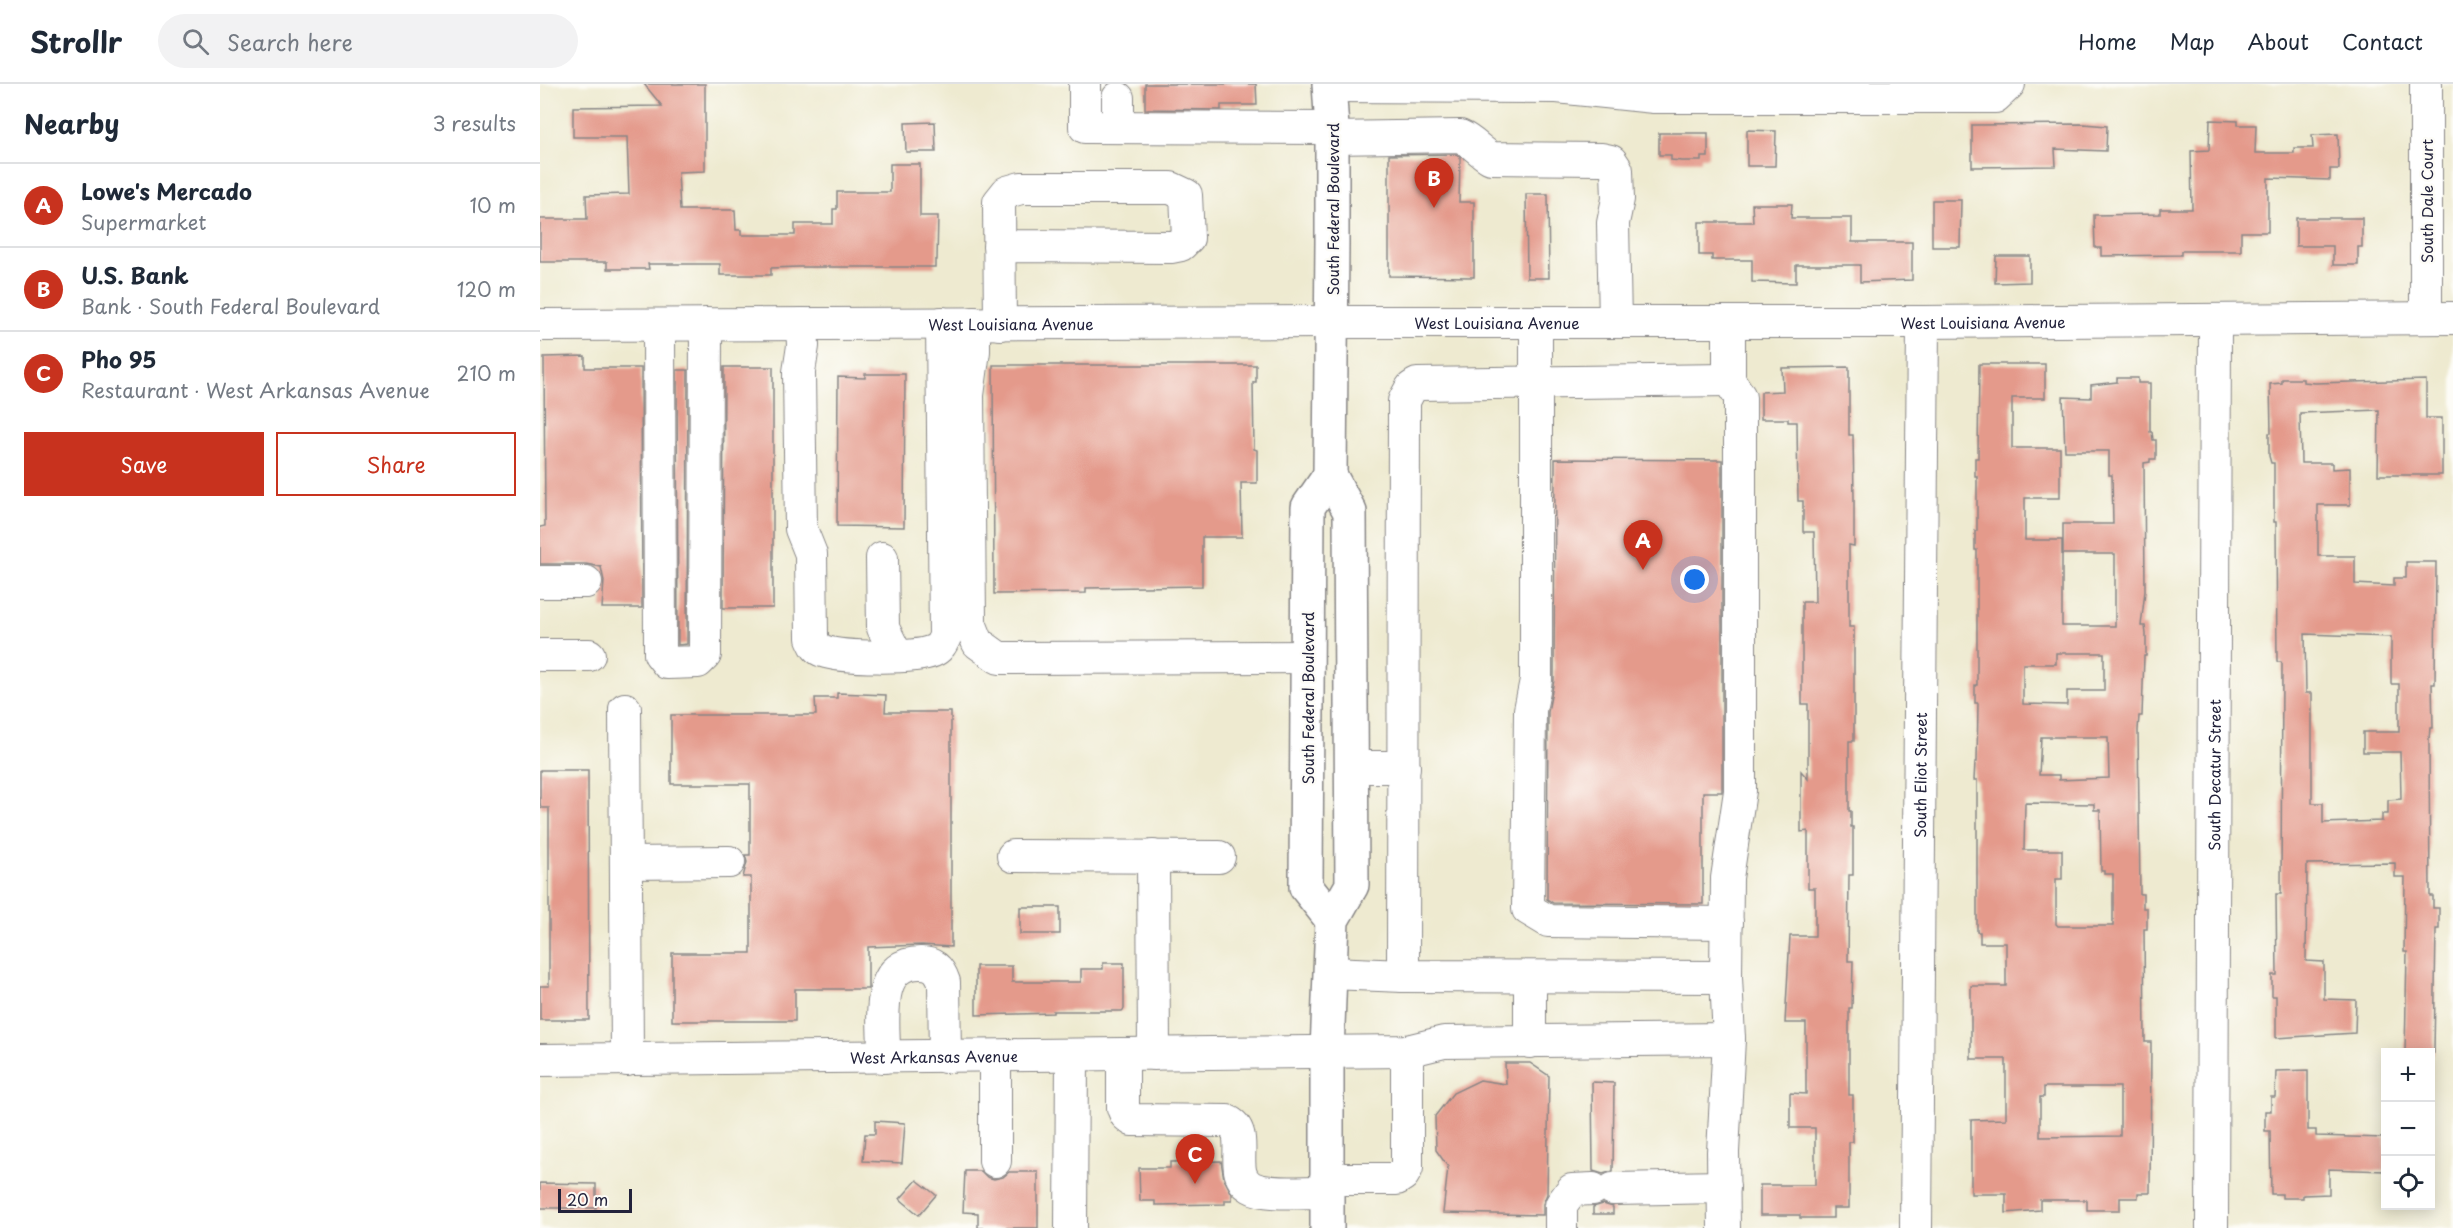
<!DOCTYPE html>
<html lang="en">
<head>
<meta charset="utf-8">
<style>
  :root { --surface:#fff; --page:#f2f2f3; --text:#1f2937; --muted:#747a83; --line:#e0e1e3; --accent:#c8321e }
  body { margin:0; font-family:"Playpen Sans",sans-serif; background:var(--page); color:var(--text) }
  .controls { position:absolute; right:18px; bottom:18px; display:grid; overflow:hidden; border-radius:0px; box-shadow:0 3px 15px #0003 }
  .controls button { width:54px; height:54px; display:grid; place-items:center; padding:0; border:0; border-bottom:2px solid var(--line); background:var(--surface); color:var(--text); font:30px sans-serif }
  .scale { position:absolute; left:18px; bottom:15px; width:74px; box-sizing:border-box; padding-left:6px; border:3px solid #22223b; border-top:0; font-size:16px; line-height:21px; white-space:nowrap; color:#22223b; -webkit-text-stroke:4px #fdfcf7; paint-order:stroke }
  .you { position:absolute; left:1155px; top:496px; width:21px; height:21px; margin:-15px; border:4px solid #fff; border-radius:50%; background:#1a73e8; box-shadow:0 0 0 9px #1a73e833 }
  .badge { display:grid; place-items:center; width:39px; height:39px; border-radius:50%; background:var(--accent); color:#fff; font-size:20px; font-weight:700 }
  .pin { position:absolute; translate:-50% -50px; filter:drop-shadow(0 2px 3px #0008) }
  .pin::after { content:''; position:absolute; top:32px; width:21px; height:18px; background:inherit; clip-path:polygon(0 0,100% 0,50% 100%) }
  .list { margin:0; padding:0; list-style:none }
  h2 { display:flex; justify-content:space-between; align-items:center; height:78px; margin:0; padding:0 24px; font-size:26px }
  h2 small { font-size:20px; font-weight:400; color:var(--muted) }
  .list li { display:grid; grid-template-columns:39px 1fr auto; gap:18px; align-items:center; box-sizing:border-box; height:84px; padding:0 24px; border-top:2px solid var(--line) }
  .list b { display:block; font-size:22px; white-space:nowrap }
  .list p { margin:0; font-size:20px; white-space:nowrap; color:var(--muted) }
  .list em { font-size:20px; font-style:normal; color:var(--muted) }
  .actions { display:flex; gap:12px; padding:18px 24px }
  .actions a { flex:1; padding:14px 0; border:2px solid var(--accent); border-radius:0px; text-align:center; font-size:21px; color:var(--accent) }
  .actions .main { background:var(--accent); color:#fff }
  .icon { flex:none; width:33px; height:33px; fill:none; stroke:currentColor; stroke-width:2; stroke-linecap:round; stroke-linejoin:round }
  .map { position:relative; flex:none; width:1913px; height:1144px; overflow:hidden }
  header { display:flex; align-items:center; gap:36px; box-sizing:border-box; height:84px; padding:0 30px; background:var(--surface); border-bottom:2px solid var(--line) }
  header strong { font-size:28px }
  nav { display:flex; gap:33px; margin-inline-start:auto; font-size:21px }
  .search { width:420px; height:54px; background:var(--page); display:flex; align-items:center; gap:15px; box-sizing:border-box; padding:0 21px; border-radius:33px; color:var(--muted); font-size:22px }
  main { display:flex }
  aside { flex:1; background:var(--surface) }
  .map>svg:first-child { display:block }
  .building { fill:#e49a8b; fill-rule:evenodd }
  .lines { fill:none; stroke-linecap:round; stroke-linejoin:round }
  .minor-casing { stroke:#888686; stroke-width:34 }
  .major-casing { stroke:#888686; stroke-width:36 }
  .minor { stroke:#fff; stroke-width:32 }
  .major { stroke:#fff; stroke-width:33 }
  .labels { text-anchor:middle; dominant-baseline:central; stroke-width:5; stroke-linejoin:round; paint-order:stroke }
  .street-label { font-size:15px; fill:#22223b; stroke:#fdfcf7 }
</style>
</head>
<body>
<header>
<strong>Strollr</strong>
<div class="search"><svg class="icon" aria-label="search" viewBox="0 0 24 24"><circle cx="10" cy="10" r="6"/><path d="M15 15l6 6"/></svg>Search here</div>
<nav><a>Home</a><a>Map</a><a>About</a><a>Contact</a></nav>
</header>
<main>
<aside>
<h2>Nearby<small>3 results</small></h2>
<ul class="list">
<li><span class="badge">A</span><div><b>Lowe's Mercado</b><p>Supermarket</p></div><em>10 m</em></li>
<li><span class="badge">B</span><div><b>U.S. Bank</b><p>Bank · South Federal Boulevard</p></div><em>120 m</em></li>
<li><span class="badge">C</span><div><b>Pho 95</b><p>Restaurant · West Arkansas Avenue</p></div><em>210 m</em></li>
</ul>
<div class="actions"><a class="main">Save</a><a>Share</a></div>
</aside>
<div class="map">
<svg width="1913" height="1144" viewBox="0 0 1913 1144">
  <rect width="100%" height="100%" fill="#fdfcf7"/>
  <filter id="ink" filterUnits="userSpaceOnUse"><feTurbulence type="fractalNoise" baseFrequency=".0167" numOctaves="2"/><feDisplacementMap in="SourceGraphic" scale="12" xChannelSelector="R" yChannelSelector="G"/><feConvolveMatrix kernelMatrix="1 2 1 2 8 2 1 2 1" color-interpolation-filters="sRGB"/></filter>
  <filter id="wash" filterUnits="userSpaceOnUse"><feTurbulence type="fractalNoise" baseFrequency=".008" numOctaves="4" result="noise"/><feDisplacementMap in="SourceGraphic" scale="24" xChannelSelector="R" yChannelSelector="G"/><feGaussianBlur stdDeviation="1.35" result="paint"/><feColorMatrix in="noise" values="0 0 0 0 0 0 0 0 0 0 0 0 0 0 0 0 0 1.4 0 .05"/><feComposite in="paint" operator="in"/></filter>
  <g filter="url(#wash)">
    <rect width="100%" height="100%" fill="#eeead0"/>
    <g id="blocks">
      <!-- building -->
      <g class="building">
        <path d="M 104,0 L 165,0 L 165,87 L 138,88 L 140,126 L 195,126 L 196,146 L 201,146 L 201,151 L 255,151 L 255,140 L 293,140 L 293,125 L 297,125 L 297,108 L 350,108 L 350,80 L 380,80 L 380,132 L 398,132 L 397,176 L 395,176 L 395,183 L 259,183 L 231,184 L 231,191 L 180,191 L 180,180 L 108,180 L 109,185 L 67,185 L 67,178 L 0,178 L 0,135 L 47,135 L 46,111 L 89,110 L 87,53 L 33,53 L 33,23 L 122,22 Z"/>
        <path d="M 605,0 L 716,0 L 717,21 L 681,21 L 681,26 L 605,25 Z"/>
        <path d="M 1670,36 L 1698,37 L 1698,41 L 1716,41 L 1715,69 L 1754,69 L 1754,64 L 1773,64 L 1772,51 L 1798,50 L 1799,85 L 1790,85 L 1790,96 L 1728,94 L 1728,148 L 1701,148 L 1701,167 L 1641,167 L 1641,171 L 1561,172 L 1561,164 L 1555,164 L 1554,131 L 1620,130 L 1620,125 L 1652,125 L 1651,67 L 1669,66 Z"/>
        <path d="M 395,38 L 396,68 L 366,68 L 365,39 Z"/>
        <path d="M 1544,40 L 1567,42 L 1566,67 L 1515,65 L 1516,82 L 1432,83 L 1432,41 Z"/>
        <path d="M 1207,46 L 1236,47 L 1235,82 L 1207,82 Z"/>
        <path d="M 1119,49 L 1168,49 L 1168,73 L 1161,73 L 1161,77 L 1142,77 L 1131,76 L 1131,71 L 1119,71 Z"/>
        <path d="M 916,70 L 920,73 L 919,118 L 934,118 L 934,193 L 849,192 L 849,71 Z"/>
        <path d="M 986,110 L 1008,110 L 1009,194 L 987,194 Z"/>
        <path d="M 1392,116 L 1421,116 L 1420,163 L 1392,163 Z"/>
        <path d="M 1212,120 L 1252,120 L 1251,134 L 1312,134 L 1312,158 L 1372,158 L 1372,196 L 1320,198 L 1320,181 L 1256,181 L 1256,199 L 1212,198 L 1212,176 L 1172,176 L 1172,171 L 1159,171 L 1159,138 L 1213,138 Z"/>
        <path d="M 1756,134 L 1822,134 L 1822,163 L 1818,163 L 1818,181 L 1793,181 L 1793,162 L 1756,162 Z"/>
        <path d="M 1456,172 L 1490,172 L 1490,198 L 1455,199 Z"/>
        <path d="M 45,272 L 45,284 L 101,284 L 102,524 L 62,524 L 64,497 L 61,483 L 46,480 L 0,480 L 0,443 L 5,442 L 4,273 Z"/>
        <path d="M 1439,280 L 1505,280 L 1505,314 L 1472,314 L 1472,364 L 1520,364 L 1520,414 L 1485,414 L 1485,456 L 1522,456 L 1522,542 L 1575,542 L 1575,470 L 1523,470 L 1523,440 L 1573,440 L 1572,391 L 1569,391 L 1569,367 L 1525,367 L 1523,313 L 1551,314 L 1551,301 L 1577,298 L 1577,294 L 1598,294 L 1598,299 L 1610,299 L 1610,348 L 1612,348 L 1613,356 L 1616,356 L 1616,375 L 1610,375 L 1610,378 L 1604,379 L 1605,507 L 1601,542 L 1605,542 L 1606,550 L 1606,572 L 1604,572 L 1602,632 L 1599,632 L 1598,646 L 1600,810 L 1603,810 L 1603,824 L 1607,824 L 1607,845 L 1604,845 L 1605,958 L 1611,958 L 1610,1109 L 1598,1109 L 1598,1114 L 1580,1114 L 1580,1126 L 1547,1126 L 1547,1116 L 1500,1116 L 1500,1126 L 1466,1129 L 1466,1110 L 1431,1110 L 1431,1036 L 1466,1035 L 1466,975 L 1431,975 L 1431,902 L 1466,902 L 1466,859 L 1440,859 L 1440,848 L 1437,848 L 1437,696 L 1434,696 L 1435,678 L 1437,678 L 1438,619 L 1435,619 L 1435,601 L 1437,601 L 1437,466 L 1435,466 L 1435,447 L 1437,447 L 1437,392 L 1435,392 L 1435,374 L 1438,374 ZM 1516,569 L 1564,569 L 1564,607 L 1527,607 L 1527,621 L 1483,620 L 1483,580 L 1516,580 ZM 1501,653 L 1568,653 L 1569,694 L 1519,696 L 1519,691 L 1499,691 ZM 1485,719 L 1554,720 L 1554,726 L 1560,726 L 1561,787 L 1564,787 L 1564,790 L 1573,790 L 1573,842 L 1518,842 L 1516,840 L 1516,795 L 1522,795 L 1522,766 L 1484,766 ZM 1504,1003 L 1580,1003 L 1580,1052 L 1500,1053 L 1500,1013 L 1504,1013 Z"/>
        <path d="M 453,281 L 716,281 L 716,298 L 713,298 L 714,365 L 717,366 L 717,399 L 701,399 L 702,453 L 662,453 L 662,502 L 546,504 L 546,509 L 454,510 Z"/>
        <path d="M 184,283 L 233,283 L 233,524 L 183,524 Z"/>
        <path d="M 1309,283 L 1309,351 L 1313,351 L 1314,414 L 1314,462 L 1309,461 L 1309,543 L 1314,543 L 1314,657 L 1309,657 L 1309,727 L 1311,727 L 1311,743 L 1313,743 L 1313,791 L 1309,791 L 1308,877 L 1313,877 L 1312,924 L 1309,924 L 1309,1011 L 1313,1011 L 1313,1058 L 1309,1058 L 1309,1124 L 1293,1124 L 1293,1134 L 1260,1134 L 1260,1131 L 1220,1131 L 1220,1101 L 1275,1101 L 1275,1044 L 1250,1044 L 1250,1009 L 1266,1010 L 1266,939 L 1245,939 L 1250,852 L 1275,852 L 1275,804 L 1268,804 L 1268,747 L 1261,748 L 1261,687 L 1268,695 L 1268,620 L 1262,620 L 1262,518 L 1275,518 L 1274,448 L 1263,448 L 1263,417 L 1258,417 L 1257,338 L 1248,338 L 1248,335 L 1221,335 L 1221,308 L 1243,307 L 1242,284 Z"/>
        <path d="M 137,286 L 148,286 L 147,560 L 138,561 Z"/>
        <path d="M 325,290 L 365,290 L 364,443 L 297,442 L 298,293 L 325,294 Z"/>
        <path d="M 1742,295 L 1763,295 L 1763,298 L 1775,299 L 1886,296 L 1886,334 L 1902,334 L 1902,391 L 1838,391 L 1839,326 L 1760,329 L 1761,379 L 1792,379 L 1792,385 L 1810,384 L 1810,421 L 1778,421 L 1778,472 L 1815,472 L 1815,500 L 1854,502 L 1854,494 L 1866,494 L 1866,478 L 1896,478 L 1895,600 L 1892,600 L 1893,644 L 1890,644 L 1889,656 L 1890,812 L 1893,812 L 1893,824 L 1899,824 L 1899,845 L 1896,845 L 1894,969 L 1865,969 L 1867,868 L 1864,868 L 1865,793 L 1855,793 L 1855,779 L 1767,780 L 1766,877 L 1784,878 L 1784,915 L 1816,916 L 1815,949 L 1736,954 L 1736,912 L 1732,912 L 1732,891 L 1737,891 L 1736,810 L 1741,810 L 1742,580 L 1741,578 L 1737,578 L 1736,438 L 1734,438 L 1734,379 L 1731,379 L 1729,372 L 1729,349 L 1731,349 L 1730,300 L 1742,299 ZM 1765,550 L 1851,553 L 1851,600 L 1859,600 L 1859,648 L 1823,648 L 1823,668 L 1860,668 L 1861,715 L 1848,716 L 1848,730 L 1842,730 L 1842,737 L 1783,739 L 1783,719 L 1772,719 L 1772,609 L 1766,609 Z"/>
        <path d="M 1015,375 L 1182,376 L 1182,708 L 1163,708 L 1163,820 L 1013,819 L 1007,815 L 1008,628 L 1014,596 Z"/>
        <path d="M 297,609 L 346,611 L 345,628 L 411,628 L 411,863 L 382,861 L 328,863 L 328,905 L 255,905 L 255,937 L 132,937 L 132,869 L 211,869 L 211,793 L 203,793 L 207,778 L 205,771 L 210,771 L 210,700 L 131,700 L 131,631 L 276,631 L 275,614 L 297,614 Z"/>
        <path d="M 0,686 L 48,686 L 49,936 L 0,936 L 0,902 L 9,902 L 9,724 L 1,724 L 0,719 Z"/>
        <rect x="480" y="823" width="40" height="27"/>
        <path d="M 563,879 L 584,879 L 584,925 L 582,927 L 513,927 L 513,929 L 436,931 L 436,882 L 472,882 L 472,898 L 541,898 L 541,885 L 563,885 Z"/>
        <path d="M 965,979 L 990,979 L 1009,992 L 1007,1110 L 1003,1120 L 1003,1131 L 903,1129 L 908,1083 L 896,1066 L 895,1032 L 913,1009 L 940,996 L 966,1000 Z"/>
        <path d="M 1768,986 L 1768,1046 L 1776,1046 L 1776,1052 L 1845,1054 L 1845,1087 L 1789,1085 L 1789,1110 L 1763,1111 L 1763,1114 L 1742,1114 L 1742,1110 L 1731,1110 L 1730,1047 L 1725,1047 L 1725,1027 L 1731,1027 L 1731,1013 L 1735,1013 L 1736,987 Z"/>
        <path d="M 1052,998 L 1074,999 L 1073,1087 L 1063,1090 L 1053,1087 Z"/>
        <path d="M 335,1037 L 365,1039 L 362,1079 L 323,1077 L 325,1050 L 335,1050 Z"/>
        <path d="M 681,1077 L 684,1095 L 692,1110 L 692,1116 L 685,1116 L 685,1120 L 615,1121 L 615,1117 L 600,1117 L 599,1084 L 630,1084 L 630,1078 Z"/>
        <path d="M 425,1087 L 441,1087 L 447,1093 L 454,1095 L 463,1093 L 469,1088 L 498,1088 L 498,1144 L 438,1144 L 438,1129 L 423,1128 Z"/>
        <path d="M 377,1096 L 396,1111 L 379,1131 L 360,1115 Z"/>
        <path d="M 0,1099 L 56,1100 L 56,1124 L 0,1124 Z"/>
        <path d="M 1063,1120 L 1073,1123 L 1073,1130 L 1053,1130 L 1053,1123 Z"/>
      </g>
    </g>
  </g>
  <g filter="url(#ink)">
    <use href="#blocks" fill-opacity="0" stroke="#888686" stroke-width="1.5"/>
    <g class="lines">
      <defs>
        <g id="minor">
          <path d="M 545,0 L 545,43 L 792,44"/>
          <path d="M 791,2 L 1017,3 L 1114,13 L 1455,13 L 1469,0"/>
          <path d="M 578,14 L 578,43"/>
          <path d="M 792,54 L 920,52 C 932,57 939,67 951,74 L 1062,75 L 1071,77 L 1077,86 L 1078,115 L 1073,139 L 1075,238"/>
          <path d="M 459,162 L 631,163 L 641,161 L 648,154 L 646,111 L 631,104 L 481,104 L 467,108 L 459,118 L 460,240"/>
          <path d="M 1886,233 L 1886,0"/>
          <path d="M 996,238 L 996,596 L 990,626 L 988,825 L 1008,837 L 1187,839"/>
          <path d="M 434,239 L 434,267 L 428,311 L 430,539 L 438,559 L 459,574 L 767,573"/>
          <path d="M 262,240 L 263,262 L 259,288 L 261,445 L 271,470 L 272,554 C 275,560 276,565 283,567 C 302,574 374,575 393,567 C 399,565 402,559 405,553 L 402,239"/>
          <path id="s1" d="M 0,241 L 792,238 L 1383,238 L 1913,234"/>
          <path d="M 119,241 L 120,570 L 127,579 L 158,578 L 165,571 L 166,240"/>
          <path d="M 342,474 L 343,544 L 357,572"/>
          <path d="M 0,498 L 46,498"/>
          <path d="M 0,571 L 49,571"/>
          <path d="M 85,625 L 87,976"/>
          <path d="M 811,683 L 864,683"/>
          <path d="M 473,772 L 679,773"/>
          <path d="M 613,772 L 614,970"/>
          <path d="M 86,779 L 189,778"/>
          <path d="M 791,889 L 863,892 L 1186,893"/>
          <path d="M 863,892 L 864,317 L 871,304 L 877,300 L 1189,296"/>
          <path d="M 990,893 L 990,958"/>
          <path d="M 583,971 L 583,1024 L 586,1031 L 592,1036 L 687,1037 C 713,1048 686,1089 711,1103 C 726,1112 768,1107 786,1108"/>
          <path d="M 455,972 L 455,1077"/>
          <path d="M 344,973 C 345,941 332,878 381,879 C 394,879 400,886 404,898 L 405,973"/>
          <path id="s2" d="M 0,976 L 867,967 L 904,958 L 1189,955"/>
          <path d="M 786,1095 L 857,1095 L 863,1091 L 867,1084 L 867,967"/>
          <path d="M 1073,1105 L 1184,1103"/>
          <path d="M 531,1144 L 532,971"/>
          <path d="M 1021,1144 L 1021,1121 L 1032,1106 L 1053,1105"/>
          <path d="M 1184,1144 L 1183,1068 L 1189,955 L 1186,893 L 1187,794 L 1200,707 L 1200,313 L 1189,296 L 1189,238"/>
          <path id="s3" d="M 1376,1144 L 1383,238"/>
          <path id="s4" d="M 1672,1144 L 1675,237"/>
        </g>
        <g id="major">
          <path d="M 790,391 L 768,423 L 766,803 L 792,836"/>
          <path d="M 787,1144 L 787,968 L 792,836 L 812,801 L 810,428 L 790,391 L 792,158 L 792,44 L 789,0"/>
        </g>
      </defs>
      <!-- minor casing -->
      <use href="#minor" class="minor-casing"/>
      <!-- major casing -->
      <use href="#major" class="major-casing"/>
      <!-- minor -->
      <use href="#minor" class="minor"/>
      <!-- major -->
      <use href="#major" class="major"/>
    </g>
  </g>
  <g class="labels">
    <!-- street labels -->
    <g class="street-label">
      <text transform="translate(1886 117) rotate(-90)">South Dale Court</text>
      <text transform="translate(792 125) rotate(-90)">South Federal Boulevard</text>
      <text stroke="none"><textPath href="#s1" startOffset="957">West Louisiana Avenue</textPath></text>
      <text stroke="none"><textPath href="#s1" startOffset="1443">West Louisiana Avenue</textPath></text>
      <text stroke="none"><textPath href="#s1" startOffset="471">West Louisiana Avenue</textPath></text>
      <text transform="translate(767 614) rotate(-90)">South Federal Boulevard</text>
      <text stroke="none"><textPath href="#s3" startOffset="453">South Eliot Street</textPath></text>
      <text stroke="none"><textPath href="#s4" startOffset="453">South Decatur Street</textPath></text>
      <text stroke="none"><textPath href="#s2" startOffset="394">West Arkansas Avenue</textPath></text>
    </g>
  </g>
</svg>
<div class="controls">
<button>+</button>
<button>−</button>
<button><svg class="icon" aria-label="locate" viewBox="0 0 24 24"><circle cx="12" cy="12" r="6"/><path d="M12 2v4M12 18v4M2 12h4M18 12h4"/></svg></button>
</div>
<div class="scale">20 m</div>
<div class="you"></div>
<div class="pin badge" style="left:1103px;top:486px">A</div>
<div class="pin badge" style="left:894px;top:124px">B</div>
<div class="pin badge" style="left:655px;top:1100px">C</div>
</div>
</main>
</body>
</html>
